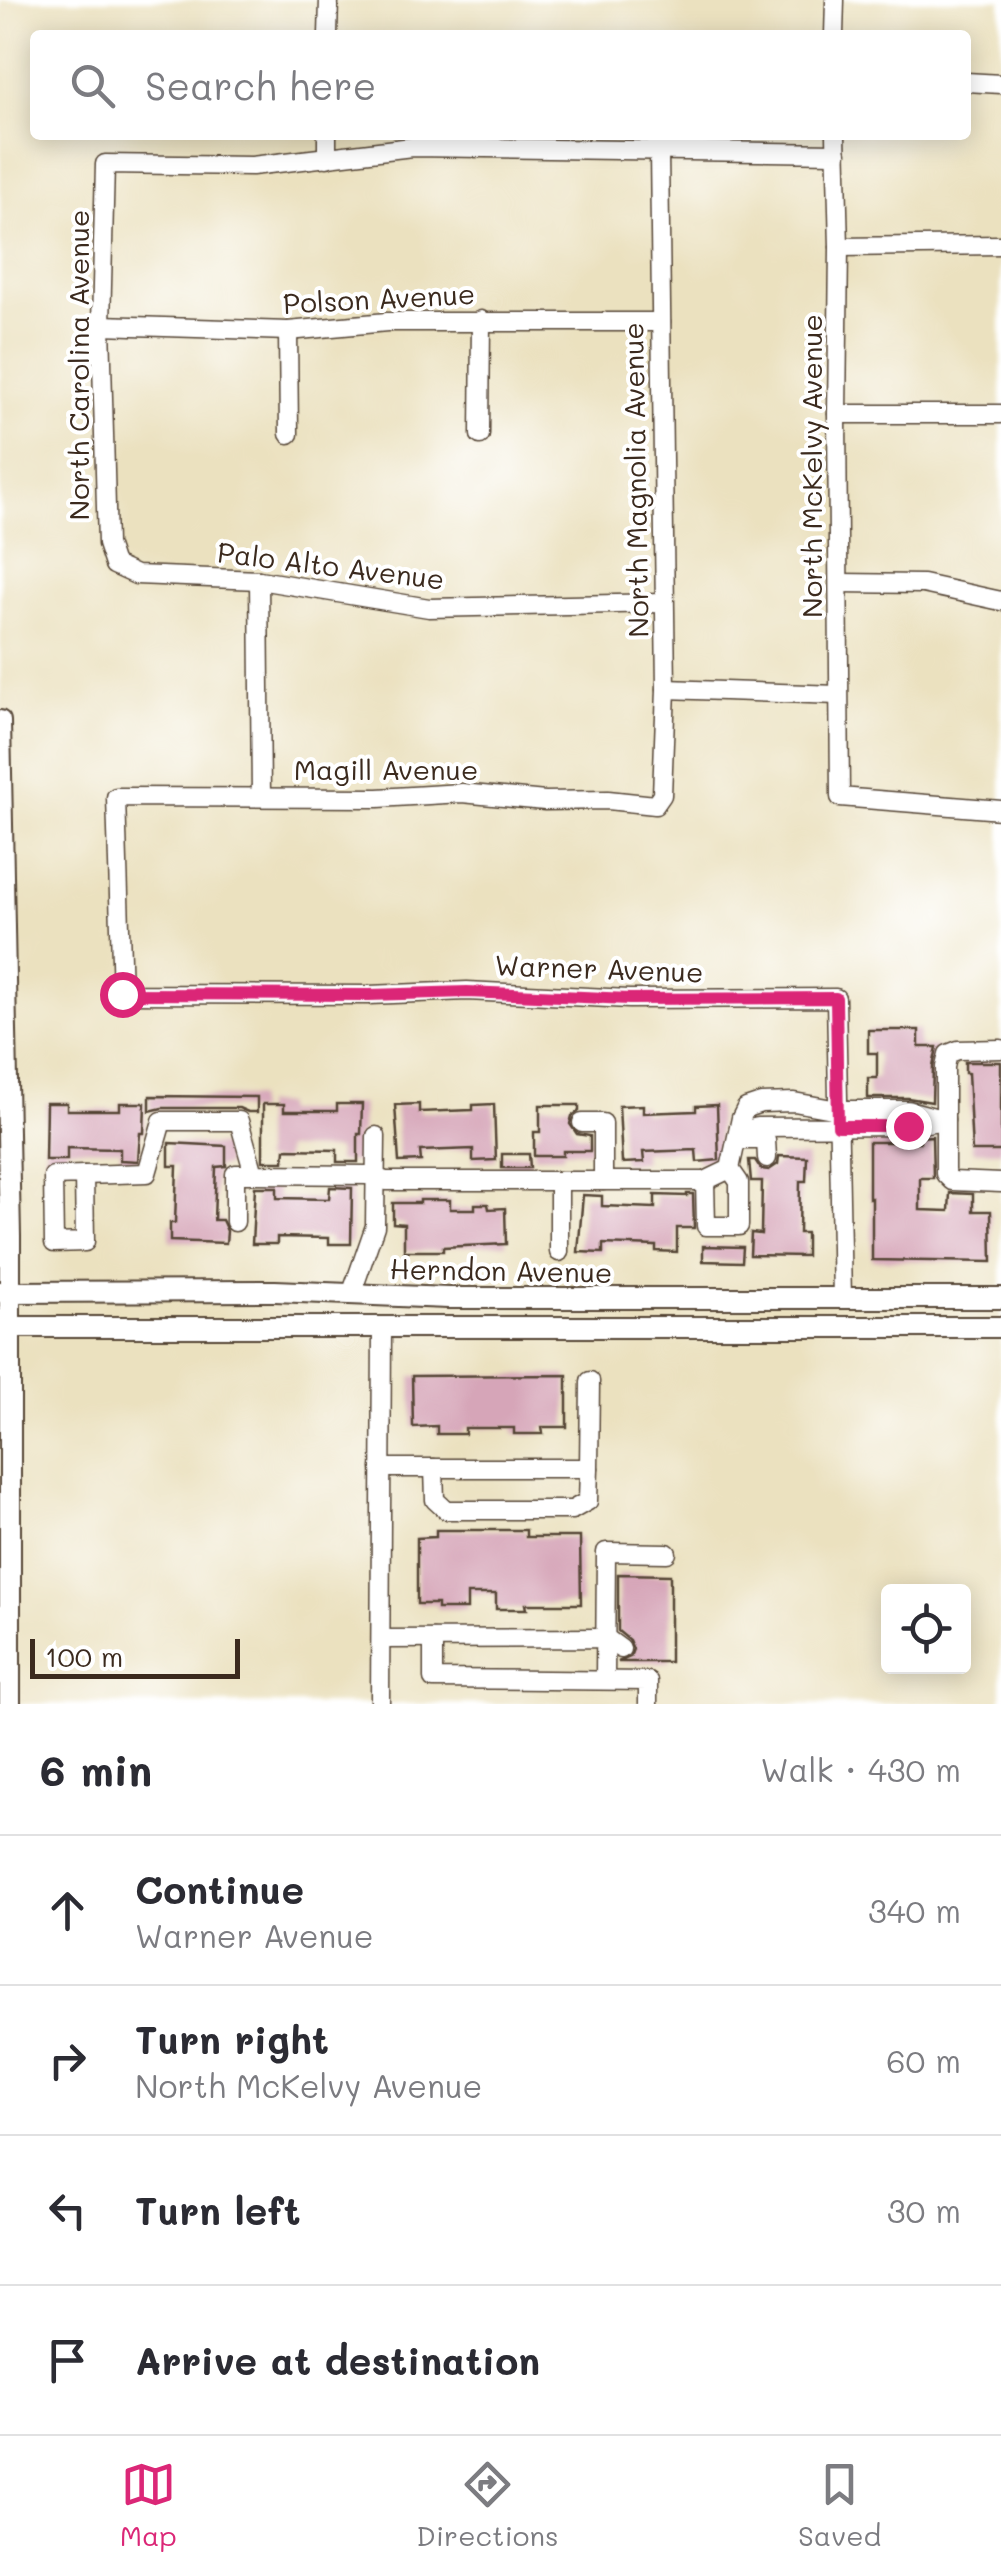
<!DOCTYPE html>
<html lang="en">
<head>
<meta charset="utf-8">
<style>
  :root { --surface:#fff; --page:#f7f7f7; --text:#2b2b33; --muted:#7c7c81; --line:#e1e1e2; --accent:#db2777 }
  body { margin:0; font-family:Mali,sans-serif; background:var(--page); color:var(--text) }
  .controls { position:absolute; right:30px; bottom:30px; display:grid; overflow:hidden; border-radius:10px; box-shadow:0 5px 25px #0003 }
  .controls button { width:90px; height:90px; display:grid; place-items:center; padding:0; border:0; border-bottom:2px solid var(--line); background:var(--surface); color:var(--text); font:50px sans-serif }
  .scale { position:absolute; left:30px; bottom:25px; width:210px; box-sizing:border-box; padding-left:10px; border:5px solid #3b2a1e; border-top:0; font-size:28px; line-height:35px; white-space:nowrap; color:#3b2a1e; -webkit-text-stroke:8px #fff; paint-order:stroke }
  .stop { position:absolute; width:30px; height:30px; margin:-22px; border:8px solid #db2777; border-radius:50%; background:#fff }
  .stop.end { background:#db2777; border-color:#fff; box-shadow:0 2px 10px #0008 }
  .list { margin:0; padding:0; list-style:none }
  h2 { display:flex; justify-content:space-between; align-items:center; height:130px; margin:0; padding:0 40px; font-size:42px }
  h2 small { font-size:32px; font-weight:400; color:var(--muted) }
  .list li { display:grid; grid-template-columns:65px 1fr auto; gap:30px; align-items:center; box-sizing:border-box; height:150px; padding:0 40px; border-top:2px solid var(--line) }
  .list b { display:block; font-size:38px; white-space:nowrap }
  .list p { margin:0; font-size:32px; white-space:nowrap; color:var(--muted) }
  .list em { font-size:32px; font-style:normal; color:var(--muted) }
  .icon { flex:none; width:55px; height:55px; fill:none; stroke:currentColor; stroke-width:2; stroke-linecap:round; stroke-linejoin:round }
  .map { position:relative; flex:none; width:1001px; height:1704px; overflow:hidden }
  .search { position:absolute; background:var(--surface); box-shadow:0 5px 25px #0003; left:30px; right:30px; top:30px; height:110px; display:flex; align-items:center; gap:25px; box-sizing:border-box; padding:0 35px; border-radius:10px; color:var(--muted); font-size:38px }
  .sheet { height:730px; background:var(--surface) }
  nav { display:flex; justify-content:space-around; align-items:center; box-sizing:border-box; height:140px; border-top:2px solid var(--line); background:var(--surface); font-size:28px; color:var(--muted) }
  nav a { display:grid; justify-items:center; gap:5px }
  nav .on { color:var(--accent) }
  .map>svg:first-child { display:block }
  .building { fill:#d6a5b8 }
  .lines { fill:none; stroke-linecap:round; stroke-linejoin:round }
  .minor-casing { stroke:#554536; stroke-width:21 }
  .major-casing { stroke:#554536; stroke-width:24 }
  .minor { stroke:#fff; stroke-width:18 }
  .major { stroke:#fff; stroke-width:20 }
  .route { stroke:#db2777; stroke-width:12 }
  .labels { text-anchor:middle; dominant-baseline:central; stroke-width:8; stroke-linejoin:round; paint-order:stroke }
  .street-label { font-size:28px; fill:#3b2a1e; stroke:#fff }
</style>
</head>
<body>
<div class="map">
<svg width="1001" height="1704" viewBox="0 0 1001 1704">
  <rect width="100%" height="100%" fill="#fff"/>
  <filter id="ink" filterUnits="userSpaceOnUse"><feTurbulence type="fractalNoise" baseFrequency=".01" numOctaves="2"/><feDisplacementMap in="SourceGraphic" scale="20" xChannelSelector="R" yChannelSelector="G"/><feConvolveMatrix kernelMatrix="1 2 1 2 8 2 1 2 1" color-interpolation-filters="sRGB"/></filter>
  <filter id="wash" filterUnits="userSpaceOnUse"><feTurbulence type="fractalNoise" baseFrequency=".0048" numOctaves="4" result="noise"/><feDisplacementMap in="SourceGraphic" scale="40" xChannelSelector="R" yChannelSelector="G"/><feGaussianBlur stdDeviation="2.25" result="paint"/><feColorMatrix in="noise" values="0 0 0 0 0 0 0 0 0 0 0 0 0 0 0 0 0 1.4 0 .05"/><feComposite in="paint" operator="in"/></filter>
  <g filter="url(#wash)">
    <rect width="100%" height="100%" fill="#ebe1bf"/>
    <g id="blocks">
      <!-- building -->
      <g class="building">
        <path d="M 868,1030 L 919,1030 L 919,1047 L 937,1047 L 933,1067 L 932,1102 L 908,1098 L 868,1098 L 868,1078 L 877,1078 L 877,1053 L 868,1053 Z"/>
        <path d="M 965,1062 L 1001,1062 L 1001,1151 L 972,1151 L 968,1073 L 965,1073 Z"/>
        <path d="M 150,1096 L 257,1097 L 257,1112 L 248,1112 L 239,1108 L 162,1108 L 150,1111 Z"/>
        <path d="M 46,1103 L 67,1103 L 67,1110 L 120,1110 L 120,1103 L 145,1103 L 144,1133 L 140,1133 L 138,1161 L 120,1160 L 120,1149 L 67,1148 L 67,1160 L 45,1160 Z"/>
        <path d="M 263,1104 L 284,1104 L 284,1111 L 337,1111 L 337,1104 L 362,1104 L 361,1134 L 358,1134 L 358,1162 L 337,1162 L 337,1150 L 285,1149 L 284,1161 L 263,1161 Z"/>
        <path d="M 419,1104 L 419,1112 L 473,1110 L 473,1105 L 494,1104 L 496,1160 L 473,1161 L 473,1149 L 420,1151 L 421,1161 L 399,1162 L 395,1105 Z"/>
        <path d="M 540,1105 L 579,1105 L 579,1111 L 572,1116 L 570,1124 L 577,1134 L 590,1136 L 590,1151 L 563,1151 L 563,1156 L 534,1156 L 534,1132 L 540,1132 Z"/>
        <path d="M 643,1105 L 643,1113 L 696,1111 L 696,1106 L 717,1105 L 719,1160 L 697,1162 L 696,1150 L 643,1152 L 644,1162 L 622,1163 L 619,1106 Z"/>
        <path d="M 932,1136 L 933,1178 L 920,1178 L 920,1210 L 949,1211 L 950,1193 L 973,1194 L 973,1211 L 991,1211 L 992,1262 L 872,1260 L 872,1198 L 869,1198 L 869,1142 L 920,1142 L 920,1137 Z"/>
        <path d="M 169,1143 L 226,1146 L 226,1166 L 216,1167 L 214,1220 L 222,1220 L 227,1231 L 226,1243 L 170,1241 L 170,1223 L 175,1223 L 177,1166 L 169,1166 Z"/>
        <path d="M 502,1154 L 529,1154 L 530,1168 L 502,1168 Z"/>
        <path d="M 779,1156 L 807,1157 L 806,1181 L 800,1181 L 799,1233 L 806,1233 L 806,1256 L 750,1255 L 751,1233 L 761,1234 L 762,1181 L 751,1181 L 749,1160 L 755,1160 L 761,1169 L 769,1170 L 778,1164 Z"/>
        <path d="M 255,1187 L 277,1187 L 277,1198 L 329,1199 L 330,1187 L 352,1188 L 351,1244 L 329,1244 L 329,1238 L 277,1237 L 277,1244 L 252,1244 Z"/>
        <path d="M 687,1194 L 693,1194 L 694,1228 L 677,1228 L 677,1252 L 656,1251 L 656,1246 L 603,1244 L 603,1253 L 578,1252 L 583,1195 L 602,1196 L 602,1206 L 655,1208 L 655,1195 L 687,1196 Z"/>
        <path d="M 420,1200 L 450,1200 L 450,1209 L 475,1209 L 475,1204 L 488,1204 L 489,1209 L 505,1208 L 506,1244 L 443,1247 L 443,1251 L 404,1251 L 404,1224 L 393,1223 L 393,1203 L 420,1203 Z"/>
        <path d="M 703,1246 L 743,1247 L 742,1262 L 703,1261 Z"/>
        <path d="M 567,1375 L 567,1427 L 542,1427 L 543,1434 L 514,1434 L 514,1428 L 465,1428 L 465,1434 L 437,1434 L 437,1426 L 413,1427 L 412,1376 Z"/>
        <path d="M 436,1530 L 526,1530 L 526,1537 L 580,1537 L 581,1604 L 526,1604 L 527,1609 L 496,1609 L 496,1594 L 467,1594 L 467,1609 L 437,1609 L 437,1604 L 417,1604 L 417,1538 L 436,1537 Z"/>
        <path d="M 618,1574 L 670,1575 L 670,1662 L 618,1662 L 630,1657 L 633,1649 L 629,1640 L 618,1631 Z"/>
      </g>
    </g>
  </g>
  <g filter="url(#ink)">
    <use href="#blocks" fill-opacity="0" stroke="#554536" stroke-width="2.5"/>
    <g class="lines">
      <defs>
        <g id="minor">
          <path d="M 328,35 L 329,0"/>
          <path d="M 834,35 L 835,0"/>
          <path d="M 966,82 L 1001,84"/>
          <path d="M 836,135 L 839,247 L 837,414 L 840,797 L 1001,810"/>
          <path d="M 659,152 L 666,689 L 662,795 L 655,805 L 608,800 L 545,801 L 462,793 L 378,798 L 116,797 L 122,994 L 369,995 L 467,991 L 629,999 L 836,998 L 842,1299"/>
          <path d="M 327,158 L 327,135"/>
          <path d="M 839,247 L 1001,245"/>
          <path d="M 101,325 L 288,331 L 387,322 L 661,322"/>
          <path d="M 288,331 L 289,434"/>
          <path d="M 837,414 L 1001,414"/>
          <path d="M 480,435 L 481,320"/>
          <path d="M 259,580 L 261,797"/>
          <path d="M 840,583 L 923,584 L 1001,601"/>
          <path d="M 663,603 L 429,608 L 259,580 L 136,575 L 114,565 L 107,544 L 101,325 L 105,164 L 252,166 L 412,147 L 837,153"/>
          <path d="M 666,689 L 838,695"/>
          <path d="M 1001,1049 L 958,1050 L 948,1054 L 945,1067 L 945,1174 L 952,1181 L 1001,1183"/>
          <path d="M 582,1123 L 603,1123 L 603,1181"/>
          <path d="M 737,1140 L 766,1140 L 767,1158"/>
          <path d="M 84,1175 L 147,1173 L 162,1121 L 239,1121 L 254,1174 L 368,1175 L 386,1181 L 705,1181 L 730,1169 L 741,1118 L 746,1108 L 761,1103 L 794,1102 L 838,1110 L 908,1110 L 945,1120 L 908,1126 L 757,1127 L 739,1134"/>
          <path d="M 84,1175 L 85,1242 L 54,1243 L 53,1176 Z"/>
          <path d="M 559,1181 L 559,1252"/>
          <path d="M 705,1181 L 706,1226 L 739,1226 L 739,1182 L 730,1169"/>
          <path d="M 235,1222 L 235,1174 L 254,1174"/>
          <path d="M 351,1295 L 375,1226 L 376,1136"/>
          <path d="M 381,1468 L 589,1468 L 590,1381"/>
          <path d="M 434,1468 L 435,1500 L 446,1510 L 572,1510 L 588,1501 L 589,1468"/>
          <path d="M 381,1639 L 606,1638 L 621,1649"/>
          <path d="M 433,1639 L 433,1679 L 648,1681 L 648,1704"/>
          <path d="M 605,1680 L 606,1552 L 667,1553"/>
          <path d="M 380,1704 L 382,1328"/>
        </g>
        <g id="major">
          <path d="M 0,721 L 10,1236 L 10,1704"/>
          <path d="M 0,1292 L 275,1291 L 448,1298 L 1001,1298"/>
          <path d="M 0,1327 L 1001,1327"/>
        </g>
      </defs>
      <!-- minor casing -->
      <use href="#minor" class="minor-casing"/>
      <!-- major casing -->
      <use href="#major" class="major-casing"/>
      <!-- minor -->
      <use href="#minor" class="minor"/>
      <!-- major -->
      <use href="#major" class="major"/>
    </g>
  </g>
  <g class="lines" filter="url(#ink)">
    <!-- route -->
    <path class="route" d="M 122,994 L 369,995 L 467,992 L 629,999 L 836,998 L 838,1126 L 908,1126"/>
  </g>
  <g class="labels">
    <!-- street labels -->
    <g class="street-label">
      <text transform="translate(379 298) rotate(-3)">Polson Avenue</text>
      <text transform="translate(78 365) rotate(-90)">North Carolina Avenue</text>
      <text transform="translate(811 466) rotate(-90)">North McKelvy Avenue</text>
      <text transform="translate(635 480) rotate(-91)">North Magnolia Avenue</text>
      <text transform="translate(331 565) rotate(7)">Palo Alto Avenue</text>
      <text x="386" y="769">Magill Avenue</text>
      <text transform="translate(599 968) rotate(2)">Warner Avenue</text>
      <text transform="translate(501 1270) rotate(1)">Herndon Avenue</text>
    </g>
  </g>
</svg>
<div class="controls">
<button><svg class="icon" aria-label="locate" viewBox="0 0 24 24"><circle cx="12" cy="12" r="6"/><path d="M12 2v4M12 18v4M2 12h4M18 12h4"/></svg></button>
</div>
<div class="scale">100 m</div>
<div class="stop" style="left:122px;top:994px"></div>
<div class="stop end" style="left:908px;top:1126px"></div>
<div class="search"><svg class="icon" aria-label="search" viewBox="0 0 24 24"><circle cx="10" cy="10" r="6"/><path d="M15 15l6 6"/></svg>Search here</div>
</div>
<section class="sheet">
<h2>6 min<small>Walk · 430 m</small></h2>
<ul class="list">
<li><svg class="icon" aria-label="ahead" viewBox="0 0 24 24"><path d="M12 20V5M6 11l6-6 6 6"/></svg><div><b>Continue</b><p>Warner Avenue</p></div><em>340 m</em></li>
<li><svg class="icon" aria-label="right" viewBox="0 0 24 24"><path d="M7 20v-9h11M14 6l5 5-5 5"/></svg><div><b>Turn right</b><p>North McKelvy Avenue</p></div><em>60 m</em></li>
<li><svg class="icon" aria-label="left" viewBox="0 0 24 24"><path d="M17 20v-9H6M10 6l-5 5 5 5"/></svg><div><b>Turn left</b></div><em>30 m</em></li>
<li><svg class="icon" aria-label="arrive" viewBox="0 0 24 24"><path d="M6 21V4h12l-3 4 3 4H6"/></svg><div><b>Arrive at destination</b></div></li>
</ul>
</section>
<nav>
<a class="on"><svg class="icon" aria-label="map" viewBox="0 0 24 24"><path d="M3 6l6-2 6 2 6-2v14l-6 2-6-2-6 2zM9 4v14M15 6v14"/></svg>Map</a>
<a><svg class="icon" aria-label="directions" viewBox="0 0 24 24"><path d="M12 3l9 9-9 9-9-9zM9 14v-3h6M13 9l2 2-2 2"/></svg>Directions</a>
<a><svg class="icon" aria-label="saved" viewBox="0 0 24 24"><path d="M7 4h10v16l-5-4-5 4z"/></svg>Saved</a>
</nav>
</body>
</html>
